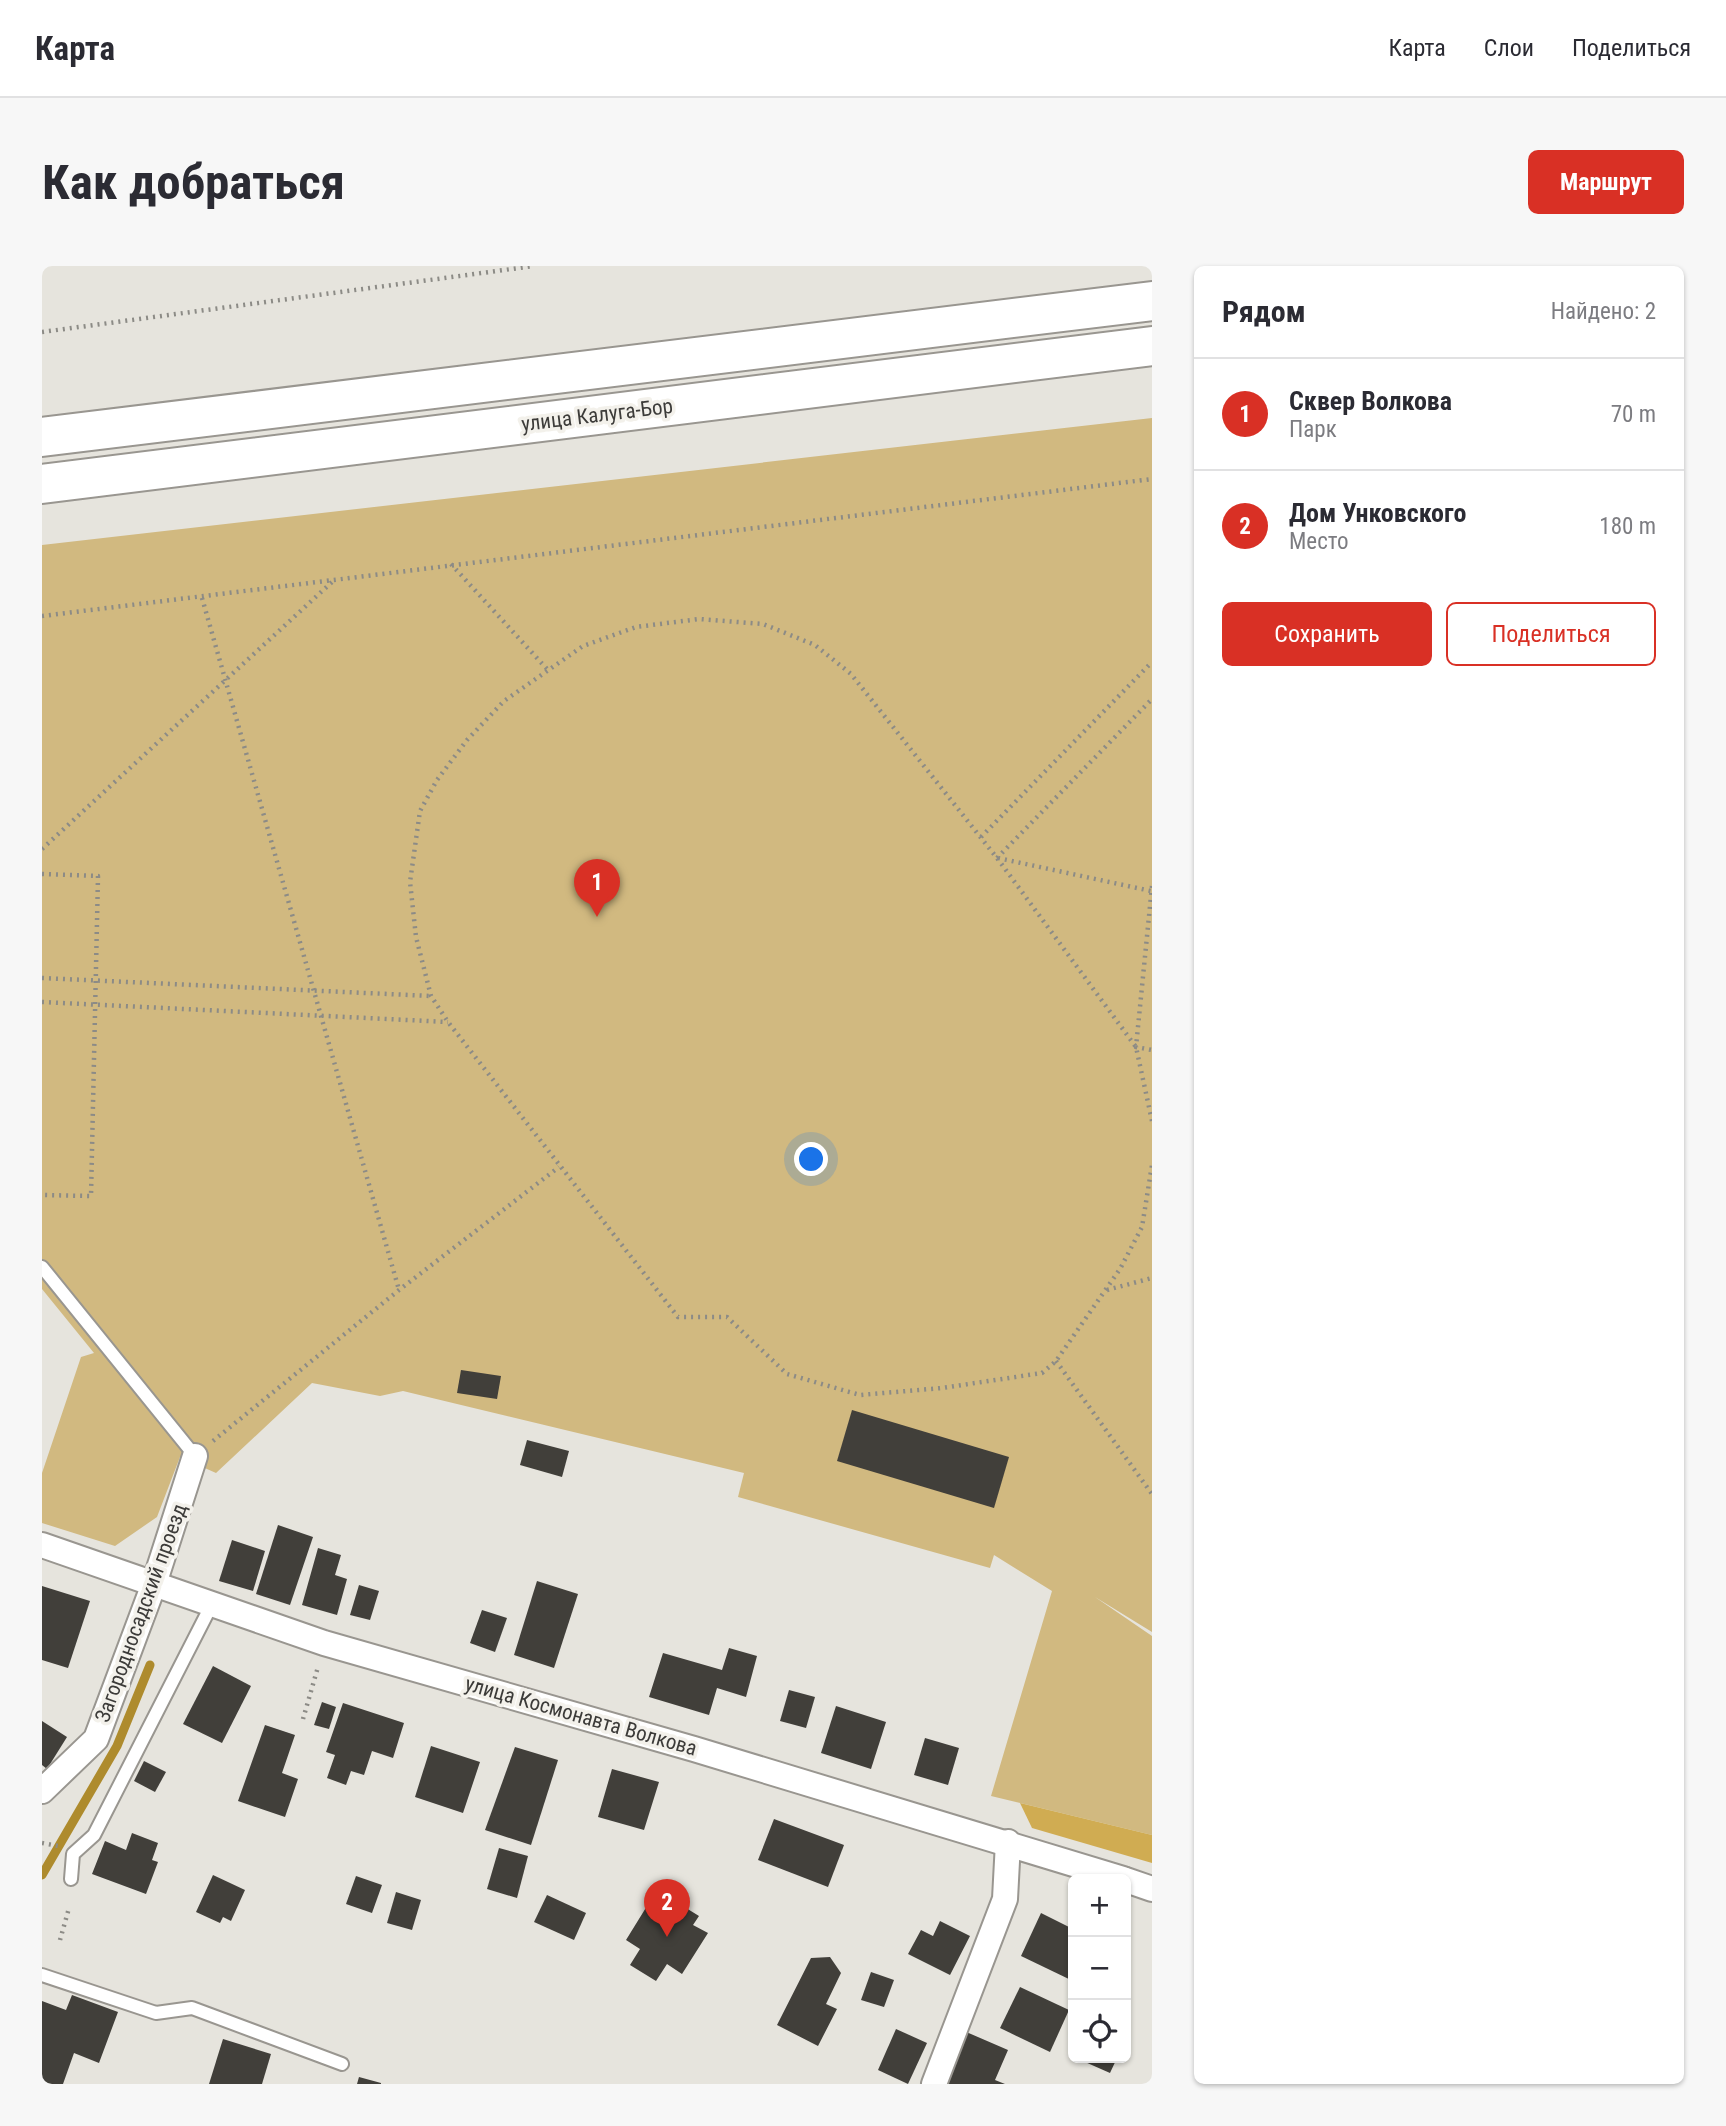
<!DOCTYPE html>
<html lang="ru">
<head>
<meta charset="utf-8">
<style>
  :root { --surface:#fff; --page:#f7f7f7; --text:#2b2b33; --muted:#7c7c81; --line:#e1e1e2; --accent:#d93025 }
  body { margin:0; font-family:"Roboto Condensed",sans-serif; background:var(--page); color:var(--text) }
  .controls { position:absolute; right:21px; bottom:21px; display:grid; overflow:hidden; border-radius:10px; box-shadow:0 2px 5px #0004 }
  .controls button { width:63px; height:63px; display:grid; place-items:center; padding:0; border:0; border-bottom:2px solid var(--line); background:var(--surface); color:var(--text); font:35px sans-serif }
  .you { position:absolute; left:770px; top:894px; width:24px; height:24px; margin:-18px; border:5px solid #fff; border-radius:50%; background:#1a73e8; box-shadow:0 0 0 10px #1a73e833 }
  .badge { display:grid; place-items:center; width:46px; height:46px; border-radius:50%; background:var(--accent); color:#fff; font-size:23px; font-weight:700 }
  .pin { position:absolute; translate:-50% -58px; filter:drop-shadow(0 2px 4px #0008) }
  .pin::after { content:''; position:absolute; top:37px; width:24px; height:21px; background:inherit; clip-path:polygon(0 0,100% 0,50% 100%) }
  .list { margin:0; padding:0; list-style:none }
  h2 { display:flex; justify-content:space-between; align-items:center; height:91px; margin:0; padding:0 28px; font-size:30px }
  h2 small { font-size:23px; font-weight:400; color:var(--muted) }
  .list li { display:grid; grid-template-columns:46px 1fr auto; gap:21px; align-items:center; box-sizing:border-box; height:112px; padding:0 28px; border-top:2px solid var(--line) }
  .list b { display:block; font-size:26px; white-space:nowrap }
  .list p { margin:0; font-size:23px; white-space:nowrap; color:var(--muted) }
  .list em { font-size:23px; font-style:normal; color:var(--muted) }
  .actions { display:flex; gap:14px; padding:21px 28px }
  .actions a { flex:1; padding:16px 0; border:2px solid var(--accent); border-radius:10px; text-align:center; font-size:24px; color:var(--accent) }
  .actions .main { background:var(--accent); color:#fff }
  .icon { flex:none; width:38px; height:38px; fill:none; stroke:currentColor; stroke-width:2; stroke-linecap:round; stroke-linejoin:round }
  .map { position:relative; flex:none; width:1110px; height:1818px; overflow:hidden; border-radius:10px }
  header { display:flex; align-items:center; gap:42px; box-sizing:border-box; height:98px; padding:0 35px; background:var(--surface); border-bottom:2px solid var(--line) }
  header strong { font-size:33px }
  nav { display:flex; gap:38px; margin-inline-start:auto; font-size:24px }
  .intro { display:flex; align-items:center; justify-content:space-between; box-sizing:border-box; height:168px; padding:0 42px }
  h1 { margin:0; font-size:49px }
  .button { padding:18px 32px; border-radius:10px; background:var(--accent); color:#fff; font-size:24px; font-weight:700 }
  main { display:flex; gap:42px; padding:0 42px }
  aside { flex:1; background:var(--surface); border-radius:10px; box-shadow:0 2px 5px #0004 }
  .map>svg:first-child { display:block }
  .green { fill:#d1b980 }
  .forest { fill:#d0ac52 }
  .lines { fill:none; stroke-linecap:round; stroke-linejoin:round }
  .stream { stroke:#ae8b2d; stroke-width:9 }
  .building { fill:#413f3a }
  .service-casing { stroke:#999690; stroke-width:16 }
  .minor-casing { stroke:#999690; stroke-width:28 }
  .primary-casing { stroke:#999690; stroke-width:42 }
  .path { stroke:#8c8b86; stroke-width:4.5; stroke-dasharray:2 5; stroke-linecap:butt }
  .service { stroke:#fff; stroke-width:12 }
  .minor { stroke:#fff; stroke-width:24 }
  .primary { stroke:#fff; stroke-width:38 }
  .labels { text-anchor:middle; dominant-baseline:central; stroke-width:7; stroke-linejoin:round; paint-order:stroke }
  .street-label { font-size:21px; fill:#3c3b39; stroke:#f3f1eb }
</style>
</head>
<body>
<header>
<strong>Карта</strong>
<nav><a>Карта</a><a>Слои</a><a>Поделиться</a></nav>
</header>
<div class="intro"><h1>Как добраться</h1><a class="button">Маршрут</a></div>
<main>
<div class="map">
<svg width="1110" height="1818" viewBox="0 0 1110 1818">
  <rect width="100%" height="100%" fill="#e6e4dd"/>
  <!-- green -->
  <path class="green" d="M 1110,152 L 1110,1366 L 1053,1331 L 1110,1370 L 1110,1569 L 949,1530 L 1010,1325 L 952,1289 L 948,1302 L 696,1231 L 702,1207 L 361,1125 L 338,1130 L 270,1117 L 174,1207 L 138,1191 L 115,1251 L 73,1280 L 0,1257 L 0,1207 L 39,1091 L 52,1087 L 0,1023 L 0,279 Z"/>
  <!-- forest -->
  <path class="forest" d="M 978,1537 L 1110,1569 L 1110,1597 L 990,1562 Z"/>
  <g class="lines">
    <!-- stream -->
    <path class="stream" d="M 0,1609 L 75,1480 L 108,1399"/>
  </g>
  <!-- building -->
  <g class="building">
    <path d="M 419,1104 L 459,1110 L 455,1133 L 415,1127 Z"/>
    <path d="M 810,1144 L 967,1191 L 952,1242 L 795,1195 Z"/>
    <path d="M 485,1174 L 527,1185 L 520,1211 L 478,1199 Z"/>
    <path d="M 236,1259 L 271,1271 L 248,1339 L 214,1328 Z"/>
    <path d="M 190,1274 L 223,1285 L 211,1325 L 177,1315 Z"/>
    <path d="M 276,1282 L 299,1289 L 293,1309 L 305,1313 L 295,1349 L 260,1339 Z"/>
    <path d="M 495,1315 L 536,1328 L 512,1402 L 472,1389 Z"/>
    <path d="M 317,1319 L 337,1325 L 328,1354 L 308,1349 Z"/>
    <path d="M 0,1320 L 48,1335 L 26,1402 L 0,1394 Z"/>
    <path d="M 440,1344 L 465,1352 L 453,1386 L 428,1377 Z"/>
    <path d="M 687,1382 L 715,1390 L 704,1431 L 675,1422 L 667,1449 L 607,1431 L 621,1387 L 680,1404 Z"/>
    <path d="M 171,1400 L 209,1420 L 180,1477 L 141,1458 Z"/>
    <path d="M 747,1424 L 773,1431 L 764,1462 L 738,1455 Z"/>
    <path d="M 280,1436 L 294,1441 L 287,1463 L 272,1459 Z"/>
    <path d="M 301,1437 L 362,1457 L 351,1492 L 330,1485 L 322,1509 L 309,1505 L 304,1519 L 285,1512 L 293,1489 L 284,1486 Z"/>
    <path d="M 794,1440 L 844,1456 L 829,1503 L 779,1487 Z"/>
    <path d="M 0,1455 L 25,1471 L 5,1503 L 0,1499 Z"/>
    <path d="M 223,1459 L 253,1469 L 240,1507 L 256,1513 L 243,1551 L 196,1535 Z"/>
    <path d="M 883,1472 L 917,1482 L 906,1519 L 872,1509 Z"/>
    <path d="M 389,1480 L 438,1496 L 421,1547 L 373,1531 Z"/>
    <path d="M 473,1481 L 516,1494 L 489,1579 L 443,1564 Z"/>
    <path d="M 102,1495 L 124,1506 L 113,1526 L 92,1515 Z"/>
    <path d="M 570,1503 L 617,1516 L 602,1564 L 556,1551 Z"/>
    <path d="M 732,1553 L 802,1579 L 786,1621 L 716,1594 Z"/>
    <path d="M 90,1567 L 116,1577 L 110,1594 L 116,1596 L 104,1628 L 50,1608 L 63,1575 L 84,1584 Z"/>
    <path d="M 457,1582 L 486,1590 L 475,1632 L 445,1623 Z"/>
    <path d="M 171,1609 L 203,1624 L 189,1655 L 181,1651 L 178,1657 L 154,1646 Z"/>
    <path d="M 314,1610 L 340,1619 L 330,1647 L 304,1638 Z"/>
    <path d="M 354,1626 L 379,1634 L 370,1664 L 345,1657 Z"/>
    <path d="M 505,1629 L 544,1647 L 532,1674 L 492,1656 Z"/>
    <path d="M 623,1629 L 657,1650 L 651,1659 L 666,1667 L 640,1708 L 625,1698 L 614,1715 L 588,1699 L 598,1683 L 584,1674 L 605,1640 L 613,1645 Z"/>
    <path d="M 999,1647 L 1031,1663 L 1031,1715 L 979,1690 Z"/>
    <path d="M 898,1655 L 928,1670 L 908,1709 L 866,1688 L 879,1664 L 891,1670 Z"/>
    <path d="M 788,1691 L 799,1707 L 784,1738 L 795,1743 L 776,1780 L 735,1759 L 769,1692 Z"/>
    <path d="M 829,1706 L 852,1714 L 842,1741 L 819,1734 Z"/>
    <path d="M 978,1721 L 1027,1744 L 1008,1786 L 958,1762 Z"/>
    <path d="M 30,1729 L 76,1746 L 57,1797 L 32,1787 L 21,1818 L 0,1818 L 0,1735 L 24,1744 Z"/>
    <path d="M 854,1763 L 885,1777 L 866,1818 L 836,1804 Z"/>
    <path d="M 922,1765 L 966,1784 L 953,1814 L 963,1818 L 899,1818 Z"/>
    <path d="M 181,1773 L 229,1788 L 220,1818 L 167,1818 Z"/>
    <path d="M 1034,1792 L 1075,1792 L 1068,1807 Z"/>
    <path d="M 317,1811 L 339,1817 L 339,1818 L 315,1818 Z"/>
  </g>
  <g class="lines">
    <defs>
      <g id="service">
        <path d="M 0,1001 L 153,1190"/>
        <path d="M 29,1613 L 31,1588 L 52,1569 L 169,1340"/>
        <path d="M 0,1709 L 114,1747 L 150,1742 L 300,1798"/>
      </g>
      <g id="minor">
        <path d="M 0,1279 L 282,1377 L 652,1483 L 1081,1613"/>
        <path d="M 0,1525 L 54,1473 L 112,1318 L 153,1190"/>
        <path d="M 1084,1614 L 1110,1623"/>
        <path d="M 892,1818 L 963,1633 L 966,1576"/>
      </g>
      <g id="primary">
        <path d="M 0,171 L 1110,35"/>
        <path d="M 0,218 L 1110,80"/>
      </g>
    </defs>
    <!-- service casing -->
    <use href="#service" class="service-casing"/>
    <!-- minor casing -->
    <use href="#minor" class="minor-casing"/>
    <!-- primary casing -->
    <use href="#primary" class="primary-casing"/>
    <!-- path -->
    <g class="path">
      <path d="M 0,66 L 492,0"/>
      <path d="M 409,298 L 505,403"/>
      <path d="M 160,332 L 357,1024"/>
      <path d="M 0,350 L 1110,213"/>
      <path d="M 939,571 L 1110,396"/>
      <path d="M 0,583 L 290,316"/>
      <path d="M 955,592 L 1110,433"/>
      <path d="M 956,592 L 1109,625"/>
      <path d="M 0,608 L 56,610 L 49,930 L 0,929"/>
      <path d="M 1110,620 L 1094,781 L 1110,784"/>
      <path d="M 0,712 L 389,730"/>
      <path d="M 0,736 L 406,756"/>
      <path d="M 1110,855 L 1094,781 L 955,592 L 809,408 L 773,379 L 721,358 L 657,353 L 594,361 L 541,380 L 462,435 L 425,474 L 395,514 L 378,545 L 368,616 L 374,671 L 389,730 L 406,756 L 636,1051 L 685,1051 L 745,1108 L 818,1129 L 900,1122 L 1000,1107 L 1014,1095 L 1078,1003 L 1100,961 L 1110,899"/>
      <path d="M 1065,1024 L 1110,1012"/>
      <path d="M 1014,1095 L 1110,1228"/>
      <path d="M 171,1175 L 357,1024 L 517,901"/>
      <path d="M 261,1453 L 276,1401"/>
      <path d="M 0,1577 L 16,1580"/>
      <path d="M 18,1674 L 27,1642"/>
    </g>
    <!-- service -->
    <use href="#service" class="service"/>
    <!-- minor -->
    <use href="#minor" class="minor"/>
    <!-- primary -->
    <use href="#primary" class="primary"/>
  </g>
  <g class="labels">
    <!-- street labels -->
    <g class="street-label">
      <text transform="translate(555 149) rotate(-7)">улица Калуга-Бор</text>
      <text transform="translate(99 1347) rotate(-70)">Загородносадский проезд</text>
      <text transform="translate(539 1450) rotate(16)">улица Космонавта Волкова</text>
    </g>
  </g>
</svg>
<div class="controls">
<button>+</button>
<button>−</button>
<button><svg class="icon" aria-label="locate" viewBox="0 0 24 24"><circle cx="12" cy="12" r="6"/><path d="M12 2v4M12 18v4M2 12h4M18 12h4"/></svg></button>
</div>
<div class="you"></div>
<div class="pin badge" style="left:555px;top:651px">1</div>
<div class="pin badge" style="left:625px;top:1671px">2</div>
</div>
<aside>
<h2>Рядом<small>Найдено: 2</small></h2>
<ul class="list">
<li><span class="badge">1</span><div><b>Сквер Волкова</b><p>Парк</p></div><em>70 m</em></li>
<li><span class="badge">2</span><div><b>Дом Унковского</b><p>Место</p></div><em>180 m</em></li>
</ul>
<div class="actions"><a class="main">Сохранить</a><a>Поделиться</a></div>
</aside>
</main>
</body>
</html>
